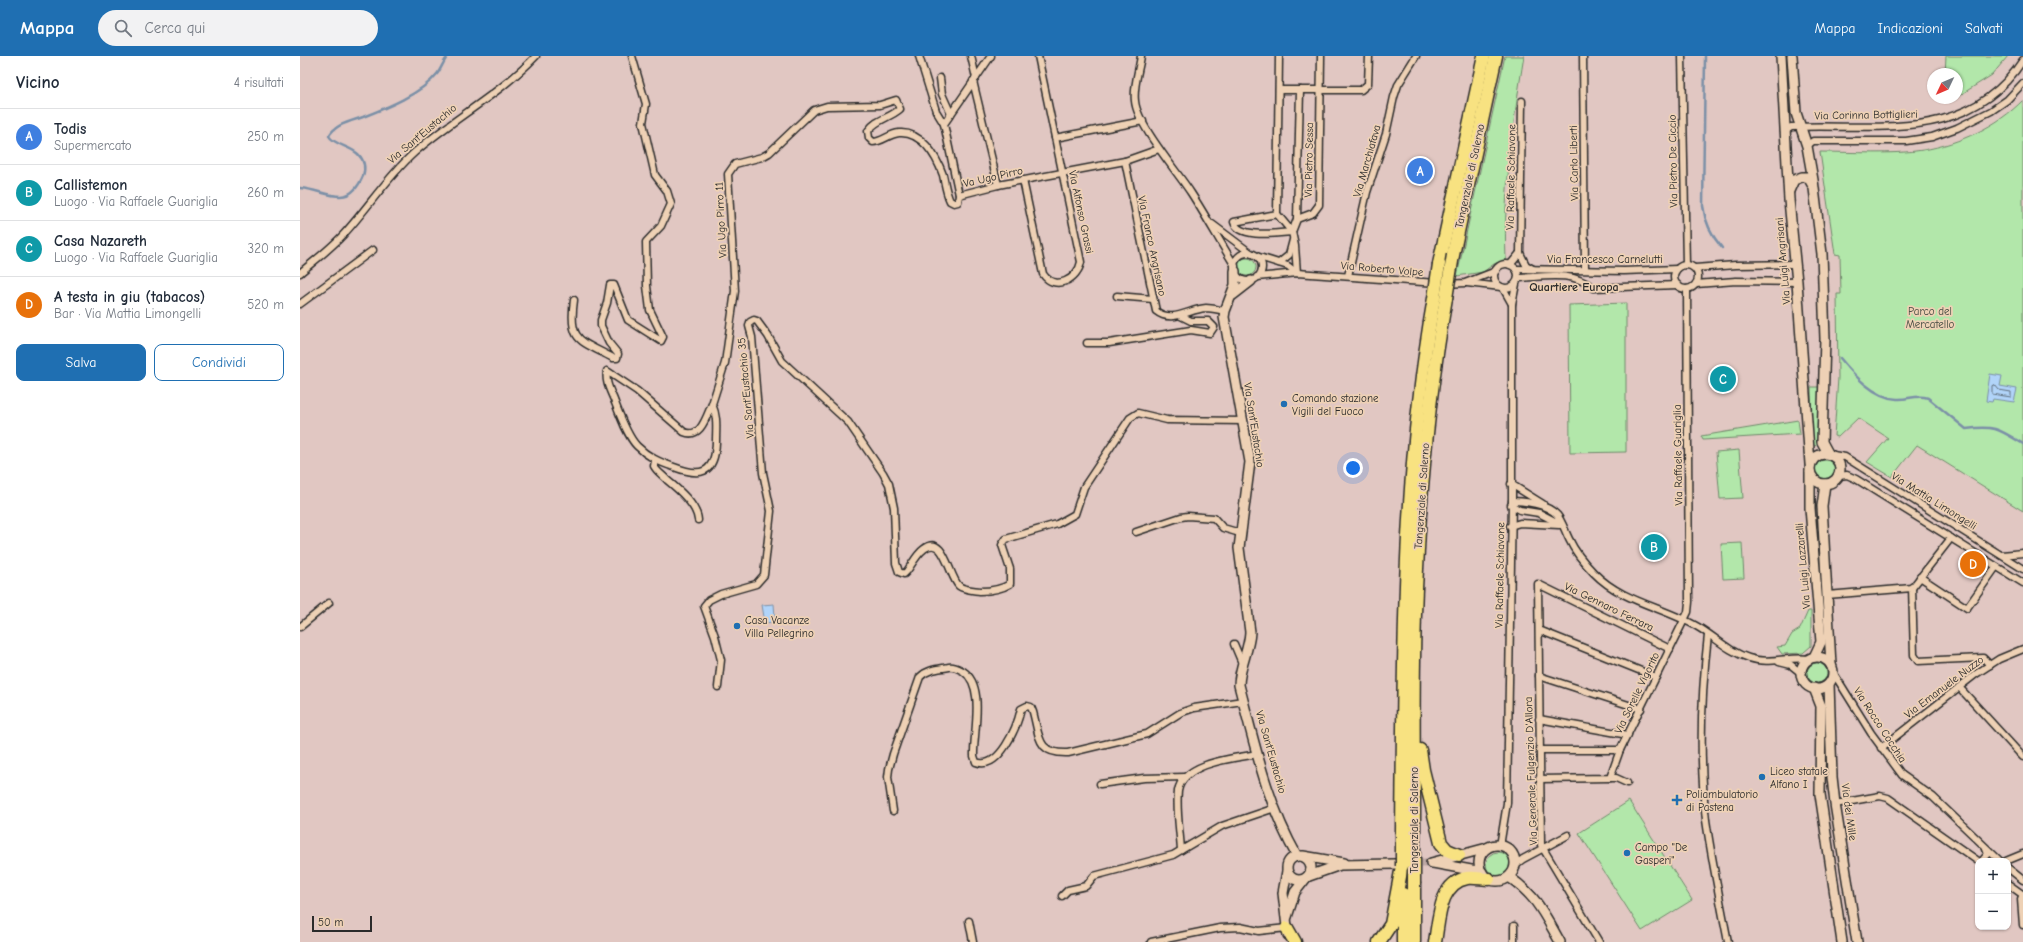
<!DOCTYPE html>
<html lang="it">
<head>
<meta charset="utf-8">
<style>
  :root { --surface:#fff; --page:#f2f2f3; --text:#1f2937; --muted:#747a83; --line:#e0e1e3; --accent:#1f6fb2 }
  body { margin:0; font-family:"Comic Neue",sans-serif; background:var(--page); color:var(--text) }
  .controls { position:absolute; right:12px; bottom:12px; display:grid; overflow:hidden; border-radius:8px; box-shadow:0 1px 3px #0004 }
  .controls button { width:36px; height:36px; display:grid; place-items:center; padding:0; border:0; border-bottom:1px solid var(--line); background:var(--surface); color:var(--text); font:20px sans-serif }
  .compass { position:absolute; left:1627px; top:12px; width:36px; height:36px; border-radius:50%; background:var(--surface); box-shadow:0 1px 3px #0004; rotate:226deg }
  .scale { position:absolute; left:12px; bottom:10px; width:60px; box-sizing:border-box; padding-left:4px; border:2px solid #2b2b2b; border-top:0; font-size:11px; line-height:14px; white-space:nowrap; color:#2b2b2b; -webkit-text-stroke:3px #eed1b5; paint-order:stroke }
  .you { position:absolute; left:1053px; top:412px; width:14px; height:14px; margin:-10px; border:3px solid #fff; border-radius:50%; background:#1a73e8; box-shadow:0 0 0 6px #1a73e833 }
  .badge { display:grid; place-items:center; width:26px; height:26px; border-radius:50%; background:var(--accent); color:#fff; font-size:13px; font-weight:700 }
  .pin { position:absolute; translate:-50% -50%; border:2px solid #fff; box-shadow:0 1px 4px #0006 }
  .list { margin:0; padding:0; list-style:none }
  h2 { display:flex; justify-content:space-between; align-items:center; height:52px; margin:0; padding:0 16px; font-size:17px }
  h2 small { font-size:13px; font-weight:400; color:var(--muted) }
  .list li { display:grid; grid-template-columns:26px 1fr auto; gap:12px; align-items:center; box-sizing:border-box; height:56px; padding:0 16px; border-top:1px solid var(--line) }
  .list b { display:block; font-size:15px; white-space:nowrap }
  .list p { margin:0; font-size:13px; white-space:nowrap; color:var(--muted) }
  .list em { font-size:13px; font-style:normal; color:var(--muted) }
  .actions { display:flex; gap:8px; padding:12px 16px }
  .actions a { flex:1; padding:9px 0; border:1px solid var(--accent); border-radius:8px; text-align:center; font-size:14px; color:var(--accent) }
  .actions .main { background:var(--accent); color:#fff }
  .icon { flex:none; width:22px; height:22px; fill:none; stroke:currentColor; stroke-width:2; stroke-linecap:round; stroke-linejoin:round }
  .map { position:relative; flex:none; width:1723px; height:886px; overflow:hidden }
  header { display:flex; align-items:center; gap:24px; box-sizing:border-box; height:56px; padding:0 20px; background:var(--accent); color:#fff }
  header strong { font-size:19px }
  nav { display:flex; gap:22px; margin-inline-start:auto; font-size:14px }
  .search { width:280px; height:36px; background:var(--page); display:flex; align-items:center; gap:10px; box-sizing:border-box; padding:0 14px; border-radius:22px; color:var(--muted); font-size:15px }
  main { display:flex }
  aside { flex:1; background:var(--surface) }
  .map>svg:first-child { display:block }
  .green { fill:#b2e7aa; stroke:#6e896a }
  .water { fill:#b1d4f9; stroke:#7b90a7 }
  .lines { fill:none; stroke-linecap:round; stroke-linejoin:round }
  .shore { stroke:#616f7d; stroke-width:1 }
  .stream { stroke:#7b90a7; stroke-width:2.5 }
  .secondary-tunnel { stroke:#bda8a4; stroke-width:9; stroke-dasharray:9 4.5; stroke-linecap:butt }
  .street-casing { stroke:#2b2b2b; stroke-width:9 }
  .secondary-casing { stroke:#2b2b2b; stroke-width:12 }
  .highway-casing { stroke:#2b2b2b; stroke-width:15 }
  .street { stroke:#eed1b5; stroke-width:6 }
  .secondary { stroke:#eed1b5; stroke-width:9 }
  .highway { stroke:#f8e281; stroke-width:12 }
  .highway-bridge-casing { stroke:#2b2b2b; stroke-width:15; stroke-linecap:butt }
  .highway-bridge { stroke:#f8e281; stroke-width:12 }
  .poi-dot { fill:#1f6fb2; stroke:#eed1b5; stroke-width:1.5 }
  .labels { text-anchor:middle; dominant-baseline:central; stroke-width:3.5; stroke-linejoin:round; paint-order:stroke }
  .street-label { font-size:11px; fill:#2b2b2b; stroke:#eed1b5 }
  .park-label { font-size:11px; fill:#3f473e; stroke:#eed1b5 }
  .poi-label { font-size:11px; fill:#2b2b2b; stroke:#eed1b5; text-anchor:start }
  .neighbourhood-label { font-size:12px; font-weight:bold; fill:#2b2b2b; stroke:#eed1b5 }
</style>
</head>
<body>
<header>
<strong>Mappa</strong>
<div class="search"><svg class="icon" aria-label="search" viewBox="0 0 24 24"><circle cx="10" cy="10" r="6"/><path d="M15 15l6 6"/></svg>Cerca qui</div>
<nav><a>Mappa</a><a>Indicazioni</a><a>Salvati</a></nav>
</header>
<main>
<aside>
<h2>Vicino<small>4 risultati</small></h2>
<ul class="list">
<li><span class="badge" style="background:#3f7fe0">A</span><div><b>Todis</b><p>Supermercato</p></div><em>250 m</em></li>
<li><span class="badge" style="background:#0f9aa8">B</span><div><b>Callistemon</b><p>Luogo · Via Raffaele Guariglia</p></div><em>260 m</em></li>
<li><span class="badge" style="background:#0f9aa8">C</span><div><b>Casa Nazareth</b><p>Luogo · Via Raffaele Guariglia</p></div><em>320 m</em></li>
<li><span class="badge" style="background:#e8710a">D</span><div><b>A testa in giu (tabacos)</b><p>Bar · Via Mattia Limongelli</p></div><em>520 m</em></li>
</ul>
<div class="actions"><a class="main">Salva</a><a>Condividi</a></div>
</aside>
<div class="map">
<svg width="1723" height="886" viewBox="0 0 1723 886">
  <rect width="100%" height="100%" fill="#e1c7c2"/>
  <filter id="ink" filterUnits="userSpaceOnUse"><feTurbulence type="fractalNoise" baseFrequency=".025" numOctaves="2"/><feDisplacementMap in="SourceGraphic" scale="8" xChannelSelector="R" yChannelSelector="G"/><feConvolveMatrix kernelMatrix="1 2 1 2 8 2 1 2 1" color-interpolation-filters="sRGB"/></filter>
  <g filter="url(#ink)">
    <!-- green -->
    <g class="green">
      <path d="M 1205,0 L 1224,0 C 1213,67 1203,135 1206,203 L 1194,208 L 1183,216 L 1157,220 Z"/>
      <path d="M 1646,0 L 1708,0 L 1692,19 L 1657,41 L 1657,18 L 1645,18 Z"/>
      <path d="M 1723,44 L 1723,455 L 1617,389 L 1592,421 L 1567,406 L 1588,382 L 1558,362 L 1538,381 L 1534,380 L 1538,322 L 1537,238 L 1541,238 L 1540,199 L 1535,198 L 1520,96 C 1551,96 1594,99 1623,94 C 1659,88 1698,70 1723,44 Z"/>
      <circle cx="947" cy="211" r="9"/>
      <path d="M 1326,247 L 1326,396 L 1270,397 L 1269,249 Z"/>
      <path d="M 1511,331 L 1520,331 L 1518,388 L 1515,390 L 1512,388 Z"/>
      <path d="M 1498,364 L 1500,378 L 1403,384 L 1401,380 Z"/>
      <path d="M 1439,394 L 1443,442 L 1420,443 L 1416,396 Z"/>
      <circle cx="1525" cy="414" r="10"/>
      <path d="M 1442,487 L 1444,522 L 1423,523 L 1421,488 Z"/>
      <path d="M 1508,555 L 1511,555 L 1511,590 L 1503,597 L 1482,598 L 1477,591 L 1485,590 L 1492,578 L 1500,573 Z"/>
      <circle cx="1517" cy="617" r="10"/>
      <path d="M 1329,745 L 1392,844 L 1342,875 L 1279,777 Z"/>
      <circle cx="1198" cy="808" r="12"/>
    </g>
    <!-- water -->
    <g class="water">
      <path d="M 1690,318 L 1702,320 L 1700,330 L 1717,333 L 1714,346 L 1693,343 L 1692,346 L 1686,345 Z"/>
      <path d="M 474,548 L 475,561 L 473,561 L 473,566 L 465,567 L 462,549 Z"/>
    </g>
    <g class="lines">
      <!-- shore -->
      <path class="shore" d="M 1695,329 L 1699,334 L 1711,336 L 1711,341 L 1692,338 L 1692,330 Z"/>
      <!-- stream -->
      <g class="stream">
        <path d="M 1405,0 L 1403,150 C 1405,167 1411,179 1422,192"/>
        <path d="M 0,132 C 27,134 48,155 63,120 C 66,111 64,104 58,98 C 50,90 34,89 29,80 C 35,68 52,65 63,61 C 86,52 121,38 137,18 C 141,13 143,6 148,0"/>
        <path d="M 1540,302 C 1554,319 1574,342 1597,343 C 1608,344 1617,338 1628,342 L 1666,373 C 1695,369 1699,373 1723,388"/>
      </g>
      <!-- secondary-tunnel -->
      <path class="secondary-tunnel" d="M 1108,807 L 1131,807"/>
      <defs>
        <g id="street">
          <path d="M 619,0 L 636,55 L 644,68"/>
          <path d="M 671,0 L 676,22"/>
          <path d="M 691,0 L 644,68 L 659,139 L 698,129 L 825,105 L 859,93"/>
          <path d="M 841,0 C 839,14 833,31 835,45 C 837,69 877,115 891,137 C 906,160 920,186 935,210"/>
          <path d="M 979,0 L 977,158 L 992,176"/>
          <path d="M 1283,0 L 1285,213"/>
          <path d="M 1382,0 L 1386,209"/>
          <path d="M 640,22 L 642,38 L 651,58"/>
          <path d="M 673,25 L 698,129"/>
          <path d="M 979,34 L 1061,34 L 1068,28 L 1069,0"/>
          <path d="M 1222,45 L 1220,197 L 1226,209 L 1233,213"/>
          <path d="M 1484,76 L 1491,71 C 1576,67 1668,89 1723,4"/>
          <path d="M 755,82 L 843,65"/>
          <path d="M 1507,90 L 1513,85 L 1606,85 L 1632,81 L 1657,72 L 1691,55 L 1707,44 L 1723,27"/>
          <path d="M 825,105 L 856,255 C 872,268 889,253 906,252 C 912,252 919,254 925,255"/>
          <path d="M 723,124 L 743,218 C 755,236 778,223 781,206 L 738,0"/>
          <path d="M 977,158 L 934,166 C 939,183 978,177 992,176"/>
          <path d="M 997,163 L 1000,34"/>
          <path d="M 912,168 L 952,198"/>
          <circle cx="948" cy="211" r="14"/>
          <path d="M 956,200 L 988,210 L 997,217"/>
          <path d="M 979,207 L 989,199 L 993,184"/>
          <circle cx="1206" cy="220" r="12"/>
          <path d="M 1210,209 L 1220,197"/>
          <circle cx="1386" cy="221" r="12"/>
          <path d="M 1395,212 L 1436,209 L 1495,208"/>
          <path d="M 1216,213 L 1324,215 L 1377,213"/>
          <path d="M 0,217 C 14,205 30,193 43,179 C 68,152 87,121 115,96 C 154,62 200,38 236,0"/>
          <path d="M 997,217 L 995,190 L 992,176 L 997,163 L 1013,157 L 1019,149 L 1021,0"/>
          <path d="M 1048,220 L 1067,136 L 1086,78 L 1094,41 L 1098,29 L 1116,0"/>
          <path d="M 957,221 L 997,217 L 1137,227"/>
          <path d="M 1218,222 C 1244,221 1272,214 1293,232 L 1378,229"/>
          <path d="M 1167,227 L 1201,231"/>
          <path d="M 1146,228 L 1165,227 L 1196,215"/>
          <path d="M 1396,228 L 1436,225 L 1497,226"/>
          <path d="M 1203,232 L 1212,248"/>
          <path d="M 817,240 L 853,243"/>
          <path d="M 274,244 C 268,286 280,284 313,302 L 317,302 L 318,298 L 309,287 L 301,270 L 301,264 L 307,247 L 310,229 L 314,229 L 328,264 L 361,285 L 363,281 L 350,254 L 347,230 L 346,186 L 361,170 L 371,148 L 367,135 L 355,119 L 343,67 L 346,48 L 332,0"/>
          <path d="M 0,248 L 73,194"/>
          <path d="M 787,287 L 809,287 L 891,274 L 910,277 L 914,271 L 908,265 L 891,265 L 881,260"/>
          <path d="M 412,348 C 406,361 401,383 384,376 L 337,335 L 307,315 C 305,326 310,334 314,344 C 319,357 327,380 337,390 C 348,401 359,406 374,411 C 400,421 415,419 416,386 C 416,371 418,362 412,348 L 425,307 L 435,235 L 428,118 L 435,108 L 462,101 L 469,97 L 514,54 L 527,50 L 580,49 L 596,44 L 600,53 C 590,62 576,63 568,75 L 569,82 L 573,86 C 582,86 589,78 599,77 C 621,75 636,99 643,119 C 645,128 646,137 650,145 L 654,147 L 658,146 L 659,139"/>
          <path d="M 1533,399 L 1545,401 L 1723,513"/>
          <path d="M 355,405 L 354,410 C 357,416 363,419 367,424 C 378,433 397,449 398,464"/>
          <path d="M 1539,420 L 1547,419 L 1556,423 L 1723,527"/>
          <path d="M 1211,428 L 1243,448"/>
          <path d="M 1212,445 C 1225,445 1247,448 1257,459 C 1262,465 1265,475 1269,483 C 1275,496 1284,507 1294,517 C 1322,546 1364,551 1398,571 C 1415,581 1429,596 1449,602 C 1469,609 1489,600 1509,603"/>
          <path d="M 1211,449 L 1220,454 L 1239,457 L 1262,469"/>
          <path d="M 1210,470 L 1220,467 L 1259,469"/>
          <path d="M 836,476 L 881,461 L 888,460 L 914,462 L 923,472 L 940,477"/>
          <path d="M 1702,499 L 1723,497"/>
          <path d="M 1620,521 L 1667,552 L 1696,511"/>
          <path d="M 1612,531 L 1614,599 L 1618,605 L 1683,602 L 1690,609"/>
          <path d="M 1527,539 L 1612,532 L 1651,482"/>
          <path d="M 0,571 L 29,547"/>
          <path d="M 1239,574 L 1356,621"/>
          <path d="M 1408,579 C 1401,640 1399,702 1406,764 C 1412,805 1420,845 1428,886"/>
          <path d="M 934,588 L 942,607"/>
          <path d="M 1479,606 L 1491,609 L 1501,617"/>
          <path d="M 1533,616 L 1571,677 L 1602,719 L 1633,741 L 1700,805"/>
          <path d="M 1239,620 L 1341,653"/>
          <path d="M 418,631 L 421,604 L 415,580 L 404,550 L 409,544 L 421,538 L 456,528 L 464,519 L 471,455 L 463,417 L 452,281 L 449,270 L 450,266 L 454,264 L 457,265 L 468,280 L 482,305 L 548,366 L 583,417 L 589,428 L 594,452 L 596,507 L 599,516 L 604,518 L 607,515 C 612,508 617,498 624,493 C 644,477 649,521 659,530 C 664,534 673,534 680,535 C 691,535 700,534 710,528 L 710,513 L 702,489 L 706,483 L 757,468 L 775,458 L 784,431 L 830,362 L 838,357 L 867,364 L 943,365"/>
          <path d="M 1659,631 L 1723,701"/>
          <path d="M 1239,663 L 1328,679"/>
          <path d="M 1581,692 L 1676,618 L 1699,603 L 1723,593"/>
          <path d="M 1239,694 L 1320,694"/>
          <path d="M 1310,722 L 1316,722 L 1327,727"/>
          <path d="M 1239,723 L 1310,722 L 1320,694 L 1388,556 L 1389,546 L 1387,233"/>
          <path d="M 800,728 L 844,722 L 885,721"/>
          <path d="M 1535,748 L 1580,740 L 1588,742 L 1678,805"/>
          <path d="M 593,755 L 588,721 L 589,713 L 593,698 L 620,621 C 628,613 638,613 649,611 C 654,610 659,613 663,615 C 686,630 673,677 674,700 L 676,706 C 699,715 717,671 721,653 L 727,650 L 731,651 L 733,656 C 740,682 737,698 768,697 L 847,678 L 880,657 L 894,652 L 943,645"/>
          <path d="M 1200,790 L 1207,747 L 1212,445 L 1212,248 L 1216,228"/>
          <path d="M 881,794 C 880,776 876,754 878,735 C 883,706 935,702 958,698"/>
          <path d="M 1682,805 L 1688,798 L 1686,793"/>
          <path d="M 1706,805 L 1723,798"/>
          <path d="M 1215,809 L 1223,803 L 1268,779"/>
          <path d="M 1708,812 L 1723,824"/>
          <path d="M 1708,828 L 1722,838"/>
          <path d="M 1723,838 L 1721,843 L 1723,869"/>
          <path d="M 762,840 L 768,834 L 786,830 L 794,820 L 873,799 L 922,770 L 975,752"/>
          <path d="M 669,865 L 673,886"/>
          <path d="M 851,886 L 920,872 L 940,871 L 959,875 L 987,872"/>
          <path d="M 1214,886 L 1214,870"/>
          <path d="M 1299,886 L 1241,789 L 1238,528 L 1370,593"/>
        </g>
        <g id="secondary">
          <path d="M 1481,0 L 1489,144 L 1497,226 L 1510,408"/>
          <path d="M 1492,0 L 1496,57 L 1507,90 L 1513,124 L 1522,198 L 1525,283 L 1522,386 L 1528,397"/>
          <path d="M 1489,135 L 1494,124 L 1502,121 L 1508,121 L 1513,130"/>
          <path d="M 935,215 L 935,229 L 925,255 L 924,261 L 950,406 L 939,492 L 950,576 C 949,595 939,611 939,629 C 954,686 967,748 997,800"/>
          <path d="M 933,239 L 951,225"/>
          <circle cx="1525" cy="413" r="15"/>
          <path d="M 1510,416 L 1510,452 L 1521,586 L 1514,601"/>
          <path d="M 1525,428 L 1522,450 L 1531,609"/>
          <circle cx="1517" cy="617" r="16"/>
          <path d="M 1529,628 L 1532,721 L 1535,748 L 1557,886"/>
          <path d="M 1514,632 L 1521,650 L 1520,738 L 1542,886"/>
          <circle cx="1197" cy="807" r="18"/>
          <circle cx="999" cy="812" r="12"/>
          <path d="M 1003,800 L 1044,807"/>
          <path d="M 1131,807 L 1187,792"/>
          <path d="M 1133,807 L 1182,816"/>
          <path d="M 987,815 L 983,837 L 988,879"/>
          <path d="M 1009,820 L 1040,809 L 1095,808"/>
          <path d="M 1209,821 C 1237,840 1244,858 1260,886"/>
          <path d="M 987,861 L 995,836 L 1006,822"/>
        </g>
        <g id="highway">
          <path d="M 1153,199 L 1196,0"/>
          <path d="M 1139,208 L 1184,0"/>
          <path d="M 1120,694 L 1123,714 L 1141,787 L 1147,794 L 1159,799"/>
          <path d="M 1102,776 C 1104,594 1102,421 1134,242"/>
          <path d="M 1114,776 C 1114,688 1112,600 1117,513 C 1121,422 1130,332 1146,242"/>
          <path d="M 1114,828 L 1114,886"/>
          <path d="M 1103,838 L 1103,886"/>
          <path d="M 987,872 L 995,886"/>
          <path d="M 1079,886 L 1091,868 L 1102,810"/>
          <path d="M 1135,886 C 1139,864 1139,827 1167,822 C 1174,821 1182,823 1189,823"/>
        </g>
      </defs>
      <!-- street casing -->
      <use href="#street" class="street-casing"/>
      <!-- secondary casing -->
      <use href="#secondary" class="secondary-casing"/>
      <!-- highway casing -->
      <use href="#highway" class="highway-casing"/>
      <!-- street -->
      <use href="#street" class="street"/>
      <!-- secondary -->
      <use href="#secondary" class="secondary"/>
      <!-- highway -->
      <use href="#highway" class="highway"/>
      <defs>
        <g id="highway-bridge">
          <path d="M 1134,242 L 1139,208"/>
          <path d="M 1146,242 L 1153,199"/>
          <path d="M 1114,776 L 1114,828"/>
          <path d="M 1102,810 L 1102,776"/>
        </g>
      </defs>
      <!-- highway-bridge casing -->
      <use href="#highway-bridge" class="highway-bridge-casing"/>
      <!-- highway-bridge -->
      <use href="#highway-bridge" class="highway-bridge"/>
    </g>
  </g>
  <!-- markers -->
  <g class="poi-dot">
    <circle cx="984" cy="348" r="4"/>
    <circle cx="437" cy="570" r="4"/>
    <circle cx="1462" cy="721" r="4"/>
    <path d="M1375 738h4v4h4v4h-4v4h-4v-4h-4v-4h4z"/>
    <circle cx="1327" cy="797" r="4"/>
  </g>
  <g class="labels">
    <!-- street labels -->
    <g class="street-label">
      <text transform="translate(1566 59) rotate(-1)">Via Corinna Bottiglieri</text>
      <text transform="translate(122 78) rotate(-40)">Via Sant'Eustachio</text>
      <text transform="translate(1009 104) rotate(-89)">Via Pietro Sessa</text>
      <text transform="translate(1067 105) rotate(-74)">Via Marchiafava</text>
      <text transform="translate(1373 105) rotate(-91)">Via Pietro De Ciccio</text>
      <text transform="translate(1274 107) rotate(-91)">Via Carlo Liberti</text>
      <text transform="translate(1170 120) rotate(-78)">Tangenziale di Salerno</text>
      <text transform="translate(693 121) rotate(-13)">Va Ugo Pirro</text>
      <text transform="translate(1211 121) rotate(-89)">Via Raffaele Schiavone</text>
      <text transform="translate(781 156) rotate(78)">Via Alfonso Grassi</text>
      <text transform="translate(421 164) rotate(-93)">Via Ugo Pirro 11</text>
      <text transform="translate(852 190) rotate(78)">Via Franco Angrisano</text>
      <text x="1305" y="203">Via Francesco Carnelutti</text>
      <text transform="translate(1483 205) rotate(-95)">Via Luigi Angrisani</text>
      <text transform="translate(1082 213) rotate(5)">Via Roberto Volpe</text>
      <text transform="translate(446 332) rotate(-95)">Via Sant'Eustachio 35</text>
      <text transform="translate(954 369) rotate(81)">Via Sant'Eustachio</text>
      <text transform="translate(1378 399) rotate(-91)">Via Raffaele Guariglia</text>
      <text transform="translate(1122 440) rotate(-86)">Tangenziale di Salerno</text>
      <text transform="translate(1634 445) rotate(32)">Via Mattia Limongelli</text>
      <text transform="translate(1503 510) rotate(-95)">Via Luigi Lazzarelli</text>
      <text transform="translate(1200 519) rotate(-89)">Via Raffaele Schiavone</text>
      <text transform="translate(1309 551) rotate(26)">Via Gennaro Ferrara</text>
      <text transform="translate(1644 631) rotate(-37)">Via Emanuele Nuzzo</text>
      <text transform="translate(1337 637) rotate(-64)">Via Sorelle Vigorito</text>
      <text transform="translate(1580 669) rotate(57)">Via Rocco Cocchia</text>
      <text transform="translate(971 696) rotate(74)">Via Sant'Eustachio</text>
      <text transform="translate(1231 715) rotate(-92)">Via Generale Fulgenzio D'Allora</text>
      <text transform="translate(1549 756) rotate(82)">Via dei Mille</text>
      <text transform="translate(1114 764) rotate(-90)">Tangenziale di Salerno</text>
    </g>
    <!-- park labels -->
    <g class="park-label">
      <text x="1630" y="255">Parco del<tspan x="1630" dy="13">Mercatello</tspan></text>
    </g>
    <!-- poi labels -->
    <g class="poi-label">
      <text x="992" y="342">Comando stazione<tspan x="992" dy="13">Vigili del Fuoco</tspan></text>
      <text x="445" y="564">Casa Vacanze<tspan x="445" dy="13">Villa Pellegrino</tspan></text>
      <text x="1470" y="715">Liceo statale<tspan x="1470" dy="13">Alfano I</tspan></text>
      <text x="1386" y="738">Poliambulatorio<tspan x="1386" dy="13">di Pastena</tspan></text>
      <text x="1335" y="791">Campo "De<tspan x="1335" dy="13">Gasperi"</tspan></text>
    </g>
    <!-- neighbourhood labels -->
    <g class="neighbourhood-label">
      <text x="1274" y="231">Quartiere Europa</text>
    </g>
  </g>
</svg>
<div class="controls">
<button>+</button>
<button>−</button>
</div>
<svg class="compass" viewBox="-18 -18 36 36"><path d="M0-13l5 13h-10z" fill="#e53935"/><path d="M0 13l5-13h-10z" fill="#747a83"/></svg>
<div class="scale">50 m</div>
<div class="you"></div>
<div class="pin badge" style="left:1120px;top:115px;background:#3f7fe0">A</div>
<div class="pin badge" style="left:1354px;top:491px;background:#0f9aa8">B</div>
<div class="pin badge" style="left:1423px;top:323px;background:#0f9aa8">C</div>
<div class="pin badge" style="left:1673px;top:508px;background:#e8710a">D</div>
</div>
</main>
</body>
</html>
